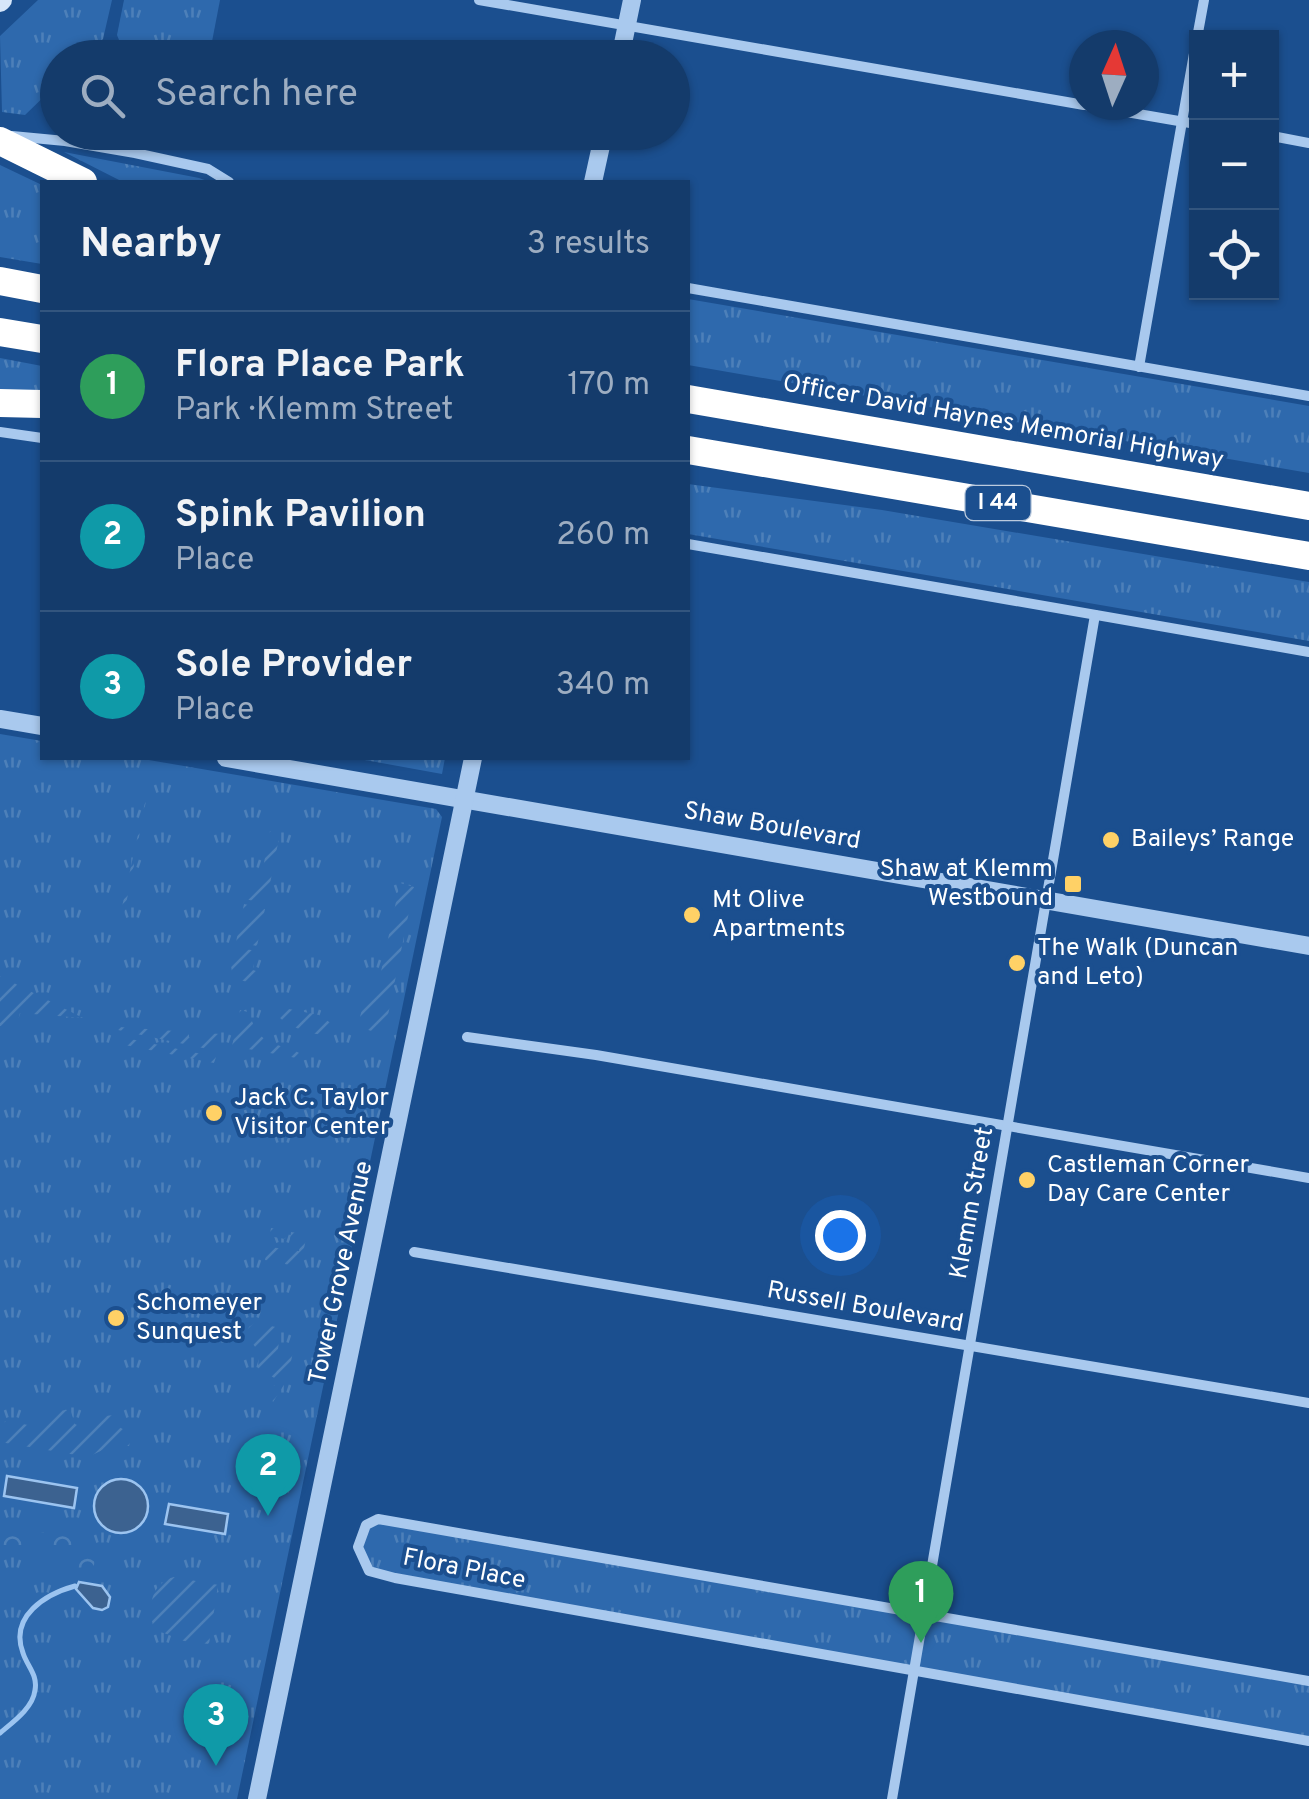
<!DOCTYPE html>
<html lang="en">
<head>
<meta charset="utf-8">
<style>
  :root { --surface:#143b6b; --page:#214673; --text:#f1f3f6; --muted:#9dadc1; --line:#33557e; --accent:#ffd166 }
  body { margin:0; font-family:Overpass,sans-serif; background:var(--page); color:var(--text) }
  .controls { position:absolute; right:30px; top:30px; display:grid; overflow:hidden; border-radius:0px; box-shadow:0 2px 8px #0004 }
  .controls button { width:90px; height:90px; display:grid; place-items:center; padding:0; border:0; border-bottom:2px solid var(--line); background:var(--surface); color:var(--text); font:50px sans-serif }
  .compass { position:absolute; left:1069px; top:30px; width:90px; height:90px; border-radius:50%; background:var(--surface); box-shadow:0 2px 8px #0004; rotate:3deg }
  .you { position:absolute; left:840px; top:1235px; width:35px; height:35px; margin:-25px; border:8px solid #fff; border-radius:50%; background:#1a73e8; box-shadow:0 0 0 15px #1a73e833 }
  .badge { display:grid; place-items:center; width:65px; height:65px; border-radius:50%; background:var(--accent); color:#fff; font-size:32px; font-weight:700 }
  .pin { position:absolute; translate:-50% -82px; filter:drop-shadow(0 2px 5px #0008) }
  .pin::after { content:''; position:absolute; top:52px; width:35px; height:30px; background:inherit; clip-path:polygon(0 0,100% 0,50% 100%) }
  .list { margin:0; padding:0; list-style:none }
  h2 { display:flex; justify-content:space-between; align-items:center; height:130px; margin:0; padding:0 40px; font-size:42px }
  h2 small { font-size:32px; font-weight:400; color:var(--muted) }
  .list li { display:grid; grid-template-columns:65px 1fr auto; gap:30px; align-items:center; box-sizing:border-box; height:150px; padding:0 40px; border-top:2px solid var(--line) }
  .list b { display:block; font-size:38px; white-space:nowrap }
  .list p { margin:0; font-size:32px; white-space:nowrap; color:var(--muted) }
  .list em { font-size:32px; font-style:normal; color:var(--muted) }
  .icon { flex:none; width:55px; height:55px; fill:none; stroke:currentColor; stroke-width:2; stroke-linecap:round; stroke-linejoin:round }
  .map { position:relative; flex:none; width:1309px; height:1799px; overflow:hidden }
  .search { position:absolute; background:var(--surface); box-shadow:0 2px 8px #0004; left:40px; top:40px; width:650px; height:110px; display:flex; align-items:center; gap:25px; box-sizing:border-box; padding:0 35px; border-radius:55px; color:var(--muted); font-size:38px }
  .panel { position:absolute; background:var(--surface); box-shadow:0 2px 8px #0004; left:40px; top:180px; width:650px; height:580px; border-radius:0px }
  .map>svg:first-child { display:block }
  .grass { fill:url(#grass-tufts) }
  .forest { fill:url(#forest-crowns) }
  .garden { fill:url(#garden-furrows) }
  .water { fill:#3c6290; stroke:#9cc4f0; stroke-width:2.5 }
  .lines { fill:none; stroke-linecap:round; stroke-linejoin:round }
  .stream { stroke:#9cc4f0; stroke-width:5 }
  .minor { stroke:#a9c9ee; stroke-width:10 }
  .tertiary { stroke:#a9c9ee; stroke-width:18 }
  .secondary { stroke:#d6e6fa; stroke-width:20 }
  .motorway { stroke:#fff; stroke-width:28 }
  .poi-dot { fill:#ffd166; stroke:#1b4f8f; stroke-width:4 }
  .labels { text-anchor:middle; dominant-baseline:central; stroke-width:8; stroke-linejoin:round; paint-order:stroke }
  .shield { fill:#1b4f8f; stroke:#bbcadd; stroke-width:2.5 }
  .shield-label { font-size:22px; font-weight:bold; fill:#fff }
  .street-label { font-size:25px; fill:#fff; stroke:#1b4f8f }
  .poi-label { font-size:25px; fill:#fff; stroke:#1b4f8f; text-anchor:start }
</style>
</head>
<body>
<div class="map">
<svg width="1309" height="1799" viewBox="0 0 1309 1799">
  <defs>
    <pattern id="grass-tufts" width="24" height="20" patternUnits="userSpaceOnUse" patternTransform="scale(2.5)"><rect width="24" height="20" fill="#2e69ad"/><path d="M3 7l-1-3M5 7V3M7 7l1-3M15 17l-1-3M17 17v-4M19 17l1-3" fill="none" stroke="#4d80b9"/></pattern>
    <pattern id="forest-crowns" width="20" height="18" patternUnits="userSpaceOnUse" patternTransform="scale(2.5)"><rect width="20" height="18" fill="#2e69ad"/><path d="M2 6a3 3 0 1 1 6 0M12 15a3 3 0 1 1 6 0" fill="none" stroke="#4d80b9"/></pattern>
    <pattern id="garden-furrows" width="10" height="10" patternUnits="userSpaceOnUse" patternTransform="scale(2.5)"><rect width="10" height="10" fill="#2e69ad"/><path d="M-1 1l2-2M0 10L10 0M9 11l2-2" fill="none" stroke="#4d80b9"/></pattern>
  </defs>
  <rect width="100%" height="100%" fill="#1b4f8f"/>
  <!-- grass -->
  <g class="grass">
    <path d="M 38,0 L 112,0 L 103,39 L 84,57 L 58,58 L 57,84 L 25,115 L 2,112 L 0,36 Z"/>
    <path d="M 124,0 L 220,0 L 209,57 L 119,40 L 117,35 Z"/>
    <path d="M 128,133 L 196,132 L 196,133 L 193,145 Z"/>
    <path d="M 64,152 L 199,178 L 210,182 L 123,182 Z"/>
    <path d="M 0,165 L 42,185 L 42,264 L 0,257 Z"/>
    <path d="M 688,299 L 1309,406 L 1309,473 L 688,365 Z"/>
    <path d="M 0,358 L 42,366 L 42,397 L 0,395 Z"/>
    <path d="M 688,484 L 882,510 L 1309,582 L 1309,641 L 688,534 Z"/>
    <path d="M 0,734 L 42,741 L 42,758 L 137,758 L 436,809 L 442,817 L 237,1799 L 0,1799 Z"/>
    <path d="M 354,758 L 445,758 L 442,774 Z"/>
    <path d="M 378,1519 L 1309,1681 L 1309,1741 L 369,1571 L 359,1536 Z"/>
  </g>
  <!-- forest -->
  <path class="forest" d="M 0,1526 L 73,1537 L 79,1546 L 95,1556 L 94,1565 L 85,1575 L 67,1573 L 57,1557 L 50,1552 L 0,1545 Z"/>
  <!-- garden -->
  <g class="garden">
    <path d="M 150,780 L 122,925 L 119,928 L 118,925 Z"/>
    <path d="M 270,831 L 280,833 L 266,904 L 245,899 L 247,887 L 259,889 Z"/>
    <path d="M 400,883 L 414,887 L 384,1035 L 362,1028 L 360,1017 L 366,993 L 376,995 Z"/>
    <path d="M 244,904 L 265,909 L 257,946 L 236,942 Z"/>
    <path d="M 235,947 L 256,951 L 253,970 L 264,974 L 261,981 L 251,983 L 233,978 L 231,966 Z"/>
    <path d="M 0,976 L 83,1018 L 20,1013 L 16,1029 L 0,1026 Z"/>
    <path d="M 284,1008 L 319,1015 L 332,1024 L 333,1033 C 320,1039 287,1027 277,1015 Z"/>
    <path d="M 240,1010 L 248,1012 C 252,1020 254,1029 261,1036 C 274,1049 298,1046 307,1060 L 232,1046 Z"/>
    <path d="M 119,1027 L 189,1032 L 189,1037 L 201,1040 L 203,1033 L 221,1034 L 217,1051 L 118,1030 Z"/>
    <path d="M 116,1036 L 216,1057 L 214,1063 L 115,1043 Z"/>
    <path d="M 271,1228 L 287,1231 L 285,1239 L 274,1237 L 272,1247 L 282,1249 L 280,1263 L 265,1260 Z"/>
    <path d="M 291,1232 L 303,1234 L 302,1238 L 306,1239 L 300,1267 L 285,1264 L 287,1250 L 299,1251 L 300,1242 L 290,1240 Z"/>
    <path d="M 255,1323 L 281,1328 L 278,1349 L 293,1352 L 287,1380 L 273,1402 L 271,1397 L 276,1379 L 258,1368 L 259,1352 L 246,1335 L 249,1327 Z"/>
    <path d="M 62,1410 L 71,1412 L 75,1424 L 83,1428 L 96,1426 L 104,1416 L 115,1415 L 119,1427 L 132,1434 L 129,1446 L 111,1446 L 88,1457 L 0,1442 L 5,1421 L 34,1426 L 47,1416 Z"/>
    <path d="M 174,1577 L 218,1585 L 209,1644 L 184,1641 L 154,1629 C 147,1607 151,1583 174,1577 Z"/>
  </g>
  <!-- water -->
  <g class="water">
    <path d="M 7,1476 L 77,1488 L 74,1508 L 4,1496 Z"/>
    <circle cx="121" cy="1506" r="27"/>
    <path d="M 169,1504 L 228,1514 L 225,1534 L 165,1524 Z"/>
    <path d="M 79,1582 L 102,1586 L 110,1597 L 108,1607 L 102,1610 L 93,1608 L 76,1589 Z"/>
  </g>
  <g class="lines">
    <!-- stream -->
    <path class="stream" d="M 0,1733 C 13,1722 33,1708 35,1690 C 38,1675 27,1666 23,1653 C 9,1616 46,1594 75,1586"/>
    <!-- minor -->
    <g class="minor">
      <path d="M 479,0 L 1084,105"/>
      <path d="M 1197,38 L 1204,0"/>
      <path d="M 1086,105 L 1196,124"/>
      <path d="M 12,136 L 65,141 L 135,153 L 208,169 L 229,182"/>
      <path d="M 1272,136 L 1309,143"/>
      <path d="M 688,288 L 1309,396"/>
      <path d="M 1139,367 L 1196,42"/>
      <path d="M 0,432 L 42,438"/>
      <path d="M 688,544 L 1309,652"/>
      <path d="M 467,1037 L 596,1055 L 1309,1178"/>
      <path d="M 414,1252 L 1309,1403"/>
      <path d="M 1309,1681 L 378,1519 L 366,1525 L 358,1547 L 369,1571 L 395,1578 L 1309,1741"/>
      <path d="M 892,1799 L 1095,615"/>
    </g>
    <!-- tertiary -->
    <g class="tertiary">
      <path d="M 620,58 L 632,0"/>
      <path d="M 593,182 L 604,132"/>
      <path d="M 0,719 L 42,726"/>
      <path d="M 226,758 L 1309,946"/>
      <path d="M 257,1799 L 473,758"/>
    </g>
    <!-- secondary -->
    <path class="secondary" d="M 0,2 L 2,0"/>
    <!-- motorway -->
    <g class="motorway">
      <path d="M 0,141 L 83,182"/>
      <path d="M 0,281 L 42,289"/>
      <path d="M 0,332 L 42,339"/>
      <path d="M 688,399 L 1309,506"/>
      <path d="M 0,403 L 42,404"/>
      <path d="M 688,450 L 1309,556"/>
    </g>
  </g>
  <!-- markers -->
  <g class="poi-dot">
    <circle cx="1111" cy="840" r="10"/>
    <rect x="1063" y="874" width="20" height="20" rx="5"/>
    <circle cx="692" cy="915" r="10"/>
    <circle cx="1017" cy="963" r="10"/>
    <circle cx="214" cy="1113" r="10"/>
    <circle cx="1027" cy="1180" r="10"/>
    <circle cx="116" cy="1318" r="10"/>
  </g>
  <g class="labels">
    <!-- shield labels -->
    <rect class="shield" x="965.5" y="486" width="65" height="34" rx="8"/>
    <g class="shield-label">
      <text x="998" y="503">I 44</text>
    </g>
    <!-- street labels -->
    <g class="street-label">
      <text transform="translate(1003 423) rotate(10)">Officer David Haynes Memorial Highway</text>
      <text transform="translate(772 827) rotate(10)">Shaw Boulevard</text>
      <text transform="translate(973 1203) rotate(-80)">Klemm Street</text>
      <text transform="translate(342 1273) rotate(-78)">Tower Grove Avenue</text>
      <text transform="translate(865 1308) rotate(10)">Russell Boulevard</text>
      <text transform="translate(464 1570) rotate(11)">Flora Place</text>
    </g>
    <!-- poi labels -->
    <g class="poi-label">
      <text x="1131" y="840">Baileys’ Range</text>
      <text x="1053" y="870" text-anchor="end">Shaw at Klemm<tspan x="1053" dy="29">Westbound</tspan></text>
      <text x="712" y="901">Mt Olive<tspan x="712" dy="29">Apartments</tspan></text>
      <text x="1037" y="949">The Walk (Duncan<tspan x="1037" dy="29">and Leto)</tspan></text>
      <text x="234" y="1099">Jack C. Taylor<tspan x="234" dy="29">Visitor Center</tspan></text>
      <text x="1047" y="1166">Castleman Corner<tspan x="1047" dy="29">Day Care Center</tspan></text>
      <text x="136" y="1304">Schomeyer<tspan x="136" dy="29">Sunquest</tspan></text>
    </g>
  </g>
</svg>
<div class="controls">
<button>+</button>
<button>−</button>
<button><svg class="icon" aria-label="locate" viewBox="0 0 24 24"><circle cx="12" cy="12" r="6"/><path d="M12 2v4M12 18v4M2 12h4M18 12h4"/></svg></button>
</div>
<svg class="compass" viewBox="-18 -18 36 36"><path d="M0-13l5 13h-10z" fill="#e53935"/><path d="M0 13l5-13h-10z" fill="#9dadc1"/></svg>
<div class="you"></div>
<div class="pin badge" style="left:921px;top:1643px;background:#2e9e5b">1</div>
<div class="pin badge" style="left:268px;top:1516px;background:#0f9aa8">2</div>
<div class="pin badge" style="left:216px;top:1766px;background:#0f9aa8">3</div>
<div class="search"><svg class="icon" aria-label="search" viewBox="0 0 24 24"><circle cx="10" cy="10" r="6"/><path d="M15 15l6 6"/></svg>Search here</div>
<section class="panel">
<h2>Nearby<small>3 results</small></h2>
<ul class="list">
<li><span class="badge" style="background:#2e9e5b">1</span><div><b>Flora Place Park</b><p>Park · Klemm Street</p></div><em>170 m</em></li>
<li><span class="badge" style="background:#0f9aa8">2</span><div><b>Spink Pavilion</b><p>Place</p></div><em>260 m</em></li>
<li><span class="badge" style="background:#0f9aa8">3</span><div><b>Sole Provider</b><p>Place</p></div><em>340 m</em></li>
</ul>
</section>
</div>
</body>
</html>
